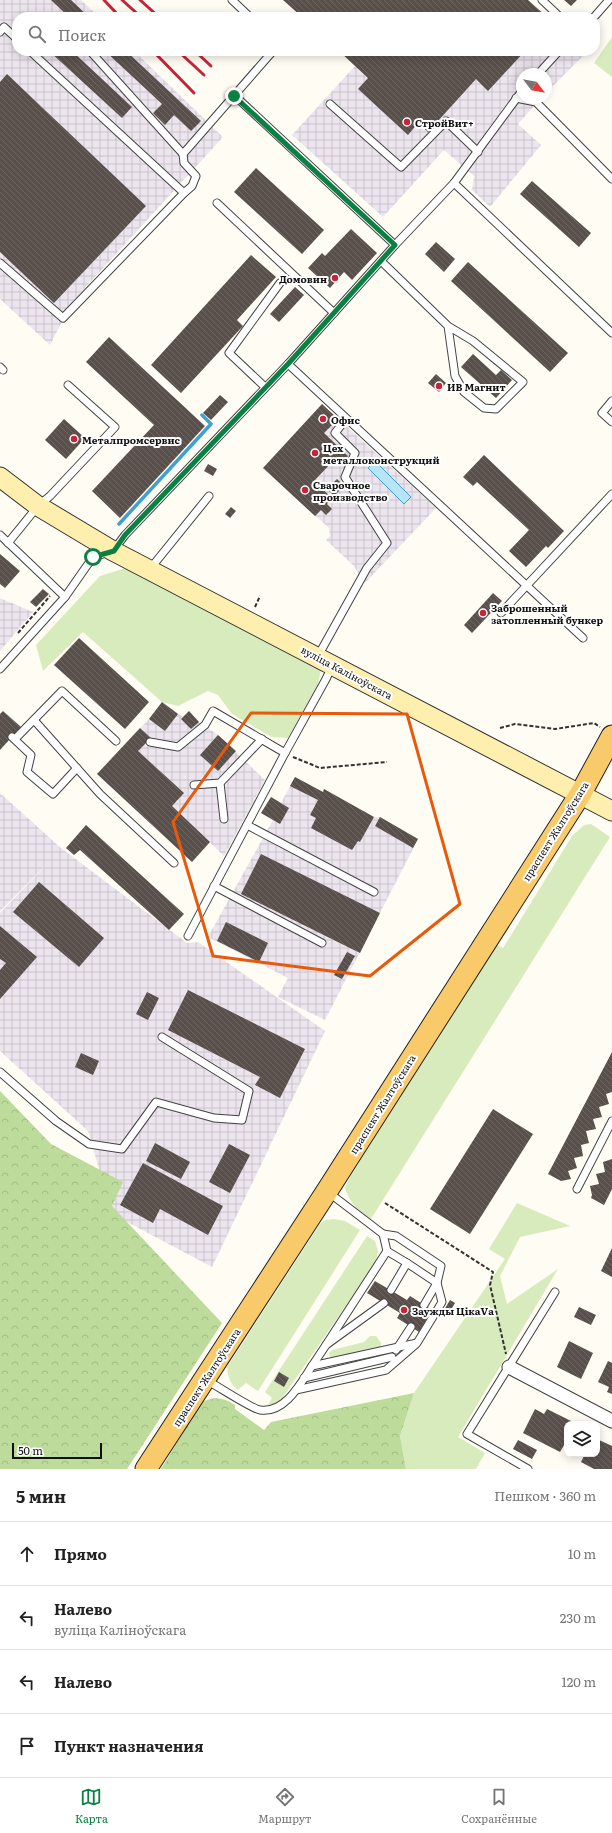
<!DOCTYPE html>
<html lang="ru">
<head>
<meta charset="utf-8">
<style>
  :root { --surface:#fff; --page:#f6f6f6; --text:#222; --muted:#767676; --line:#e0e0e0; --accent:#0b8043 }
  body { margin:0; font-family:Literata,serif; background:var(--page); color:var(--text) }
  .controls { position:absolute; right:12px; bottom:12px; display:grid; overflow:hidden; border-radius:8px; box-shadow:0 2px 10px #0003 }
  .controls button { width:36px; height:36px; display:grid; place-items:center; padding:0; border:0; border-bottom:1px solid var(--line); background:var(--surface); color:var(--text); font:20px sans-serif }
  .compass { position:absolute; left:516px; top:68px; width:36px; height:36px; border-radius:50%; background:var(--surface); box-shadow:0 2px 10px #0003; rotate:121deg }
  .scale { position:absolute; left:12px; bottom:10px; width:90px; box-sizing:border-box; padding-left:4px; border:2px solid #101010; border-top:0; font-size:11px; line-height:14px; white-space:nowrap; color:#101010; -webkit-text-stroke:3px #fff; paint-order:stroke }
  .stop { position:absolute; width:12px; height:12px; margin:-9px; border:3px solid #0b8043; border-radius:50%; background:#fff }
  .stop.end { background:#0b8043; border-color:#fff; box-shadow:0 1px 4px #0008 }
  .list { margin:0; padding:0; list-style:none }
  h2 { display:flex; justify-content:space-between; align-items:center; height:52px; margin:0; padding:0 16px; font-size:17px }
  h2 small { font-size:13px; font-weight:400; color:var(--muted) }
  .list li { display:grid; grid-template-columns:26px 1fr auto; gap:12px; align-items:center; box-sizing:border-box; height:64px; padding:0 16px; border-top:1px solid var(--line) }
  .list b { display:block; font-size:15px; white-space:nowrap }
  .list p { margin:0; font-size:13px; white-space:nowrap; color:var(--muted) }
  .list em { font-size:13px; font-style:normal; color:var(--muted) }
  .icon { flex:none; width:22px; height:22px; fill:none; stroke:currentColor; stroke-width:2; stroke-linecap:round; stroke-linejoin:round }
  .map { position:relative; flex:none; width:612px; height:1469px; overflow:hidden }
  .search { position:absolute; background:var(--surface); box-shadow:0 2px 10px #0003; left:12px; right:12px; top:12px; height:44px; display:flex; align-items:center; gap:10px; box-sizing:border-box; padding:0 14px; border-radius:16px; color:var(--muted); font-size:15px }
  .sheet { height:308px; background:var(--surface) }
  nav { display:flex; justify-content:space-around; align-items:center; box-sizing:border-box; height:56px; border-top:1px solid var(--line); background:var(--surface); font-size:11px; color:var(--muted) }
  nav a { display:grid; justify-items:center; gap:2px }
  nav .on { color:var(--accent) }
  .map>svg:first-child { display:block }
  .industrial { fill:url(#industrial-grid) }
  .grass { fill:#d8ebbc }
  .forest { fill:url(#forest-crowns) }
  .water { fill:#b8e4f7; stroke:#3ea1cf }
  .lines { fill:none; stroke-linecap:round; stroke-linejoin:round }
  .stream { stroke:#3ea1cf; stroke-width:3.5 }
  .building { fill:url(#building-back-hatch) }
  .lane-casing { stroke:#434343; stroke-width:9 }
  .street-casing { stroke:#434343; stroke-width:15 }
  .secondary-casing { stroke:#323232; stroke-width:21 }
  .primary-casing { stroke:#212121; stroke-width:23 }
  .path { stroke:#323232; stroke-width:2; stroke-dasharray:4 2; stroke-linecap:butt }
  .lane { stroke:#fff; stroke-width:7 }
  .street { stroke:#fff; stroke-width:13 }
  .secondary { stroke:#ffefaf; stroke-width:19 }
  .primary { stroke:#f9ca6a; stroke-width:21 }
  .rail { stroke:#c3263a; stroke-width:3 }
  .route { stroke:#0b8043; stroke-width:5 }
  .marked { fill:none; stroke:#e8590c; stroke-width:3; stroke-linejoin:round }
  .poi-dot { fill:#c3263a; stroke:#fff; stroke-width:1.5 }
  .labels { text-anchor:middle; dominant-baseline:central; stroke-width:4; stroke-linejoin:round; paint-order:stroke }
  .poi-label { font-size:10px; font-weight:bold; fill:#101010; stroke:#fff; text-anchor:start }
  .street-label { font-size:10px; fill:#101010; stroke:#fff }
</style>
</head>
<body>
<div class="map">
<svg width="612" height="1469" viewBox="0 0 612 1469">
  <defs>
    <pattern id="industrial-grid" width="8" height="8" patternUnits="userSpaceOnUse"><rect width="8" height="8" fill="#ede5ee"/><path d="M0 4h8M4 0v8" fill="none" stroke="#cac3cb"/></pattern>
    <pattern id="forest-crowns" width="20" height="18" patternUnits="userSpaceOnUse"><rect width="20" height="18" fill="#bddc9b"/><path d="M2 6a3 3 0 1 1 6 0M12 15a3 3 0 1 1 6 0" fill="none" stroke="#a1bc84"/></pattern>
    <pattern id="building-back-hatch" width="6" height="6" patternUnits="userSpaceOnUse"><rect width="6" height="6" fill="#59504c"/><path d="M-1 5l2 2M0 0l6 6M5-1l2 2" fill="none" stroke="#6c6561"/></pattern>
  </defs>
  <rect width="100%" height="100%" fill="#fffcf4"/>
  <!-- industrial -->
  <g class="industrial">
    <path d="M 0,0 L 81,0 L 99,17 L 17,17 L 17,51 L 134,51 L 223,137 L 72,302 L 50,345 L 0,299 Z"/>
    <path d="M 339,51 L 588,51 L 546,93 L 546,74 L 522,74 L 522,98 L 541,98 L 518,124 L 541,145 L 490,207 L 472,190 L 474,176 L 444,150 L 383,217 L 292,135 L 355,66 Z"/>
    <path d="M 322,404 L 436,508 L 365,583 L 353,565 L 326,540 L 330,536 L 329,528 L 263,468 Z"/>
    <path d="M 0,598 L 33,612 L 0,651 Z"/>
    <path d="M 162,702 L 183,717 L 189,711 L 199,722 L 218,735 L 265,780 L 224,856 L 116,754 L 149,719 Z"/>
    <path d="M 295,777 L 323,792 L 324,789 L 374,817 L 380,817 L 418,839 L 325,1020 L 278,997 L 288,978 L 208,937 L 273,820 L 261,813 L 271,797 L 281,803 Z"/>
    <path d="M 0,793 L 61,848 L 187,943 L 198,942 L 325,1031 L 212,1267 L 112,1214 L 88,1131 L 0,1051 L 0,913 L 49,862 L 0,911 Z"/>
  </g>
  <!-- grass -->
  <g class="grass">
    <path d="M 612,37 L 612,77 L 594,63 Z"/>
    <path d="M 129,567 L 321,669 L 318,684 L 288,738 L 272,737 L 232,714 L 218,695 L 208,691 L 178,706 L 162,702 L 83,632 L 43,671 L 36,645 L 100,576 Z"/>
    <path d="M 591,824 L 610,837 L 371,1219 C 358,1210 350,1204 345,1188 L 350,1177 L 496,944 L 503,948 L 572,836 L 584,825 Z"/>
    <path d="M 517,1203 L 570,1226 L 520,1237 L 500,1276 L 507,1304 L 558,1269 L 458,1437 L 485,1453 L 476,1469 L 406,1469 L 400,1436 L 414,1393 L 505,1259 L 489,1249 Z"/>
    <path d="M 334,1219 L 345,1221 L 360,1230 L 258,1391 L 246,1383 L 238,1390 C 230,1384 228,1377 227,1367 L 320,1224 L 325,1220 Z"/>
    <path d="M 367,1236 L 375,1241 L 378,1251 L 376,1262 L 281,1400 L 278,1403 L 268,1405 L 272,1398 L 265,1392 Z"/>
    <path d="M 370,1336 L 376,1336 L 381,1343 L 381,1347 L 334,1358 L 330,1357 L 329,1353 L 332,1350 L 364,1342 Z"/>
  </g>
  <!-- forest -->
  <g class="forest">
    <path d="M 0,1091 L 51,1144 L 123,1182 L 112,1206 L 222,1323 L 127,1469 L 0,1469 Z"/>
    <path d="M 414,1393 L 400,1436 L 406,1469 L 161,1469 L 201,1403 C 213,1396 223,1397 235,1405 L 235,1409 L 264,1430 L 271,1422 Z"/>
  </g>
  <!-- water -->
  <path class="water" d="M 375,461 L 411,497 L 404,504 L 368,468 Z"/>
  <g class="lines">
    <!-- stream -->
    <path class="stream" d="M 119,524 L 211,424 L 202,415"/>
  </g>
  <!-- building -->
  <g class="building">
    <path d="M 51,0 L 71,0 L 89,17 L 69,17 Z"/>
    <path d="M 283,0 L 528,0 L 547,17 L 302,17 Z"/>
    <path d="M 564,0 L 577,0 L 571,6 Z"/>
    <path d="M 49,51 L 72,51 L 132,107 L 122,118 Z"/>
    <path d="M 105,51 L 126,51 L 201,121 L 191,131 L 174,115 L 165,125 L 153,113 L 162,104 Z"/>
    <path d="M 339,51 L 525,51 L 488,91 L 476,79 L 428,132 L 418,123 L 408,135 L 358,89 L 368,78 Z"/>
    <path d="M 7,74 L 146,206 L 54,303 L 0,252 L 0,82 Z"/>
    <path d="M 256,168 L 324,230 L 302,254 L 234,192 Z"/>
    <path d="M 532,181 L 591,233 L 579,247 L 520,194 Z"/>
    <path d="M 351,229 L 377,253 L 352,280 L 344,272 L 330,288 L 308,268 L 322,253 L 325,256 Z"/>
    <path d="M 436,242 L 455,259 L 444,272 L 425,254 Z"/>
    <path d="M 251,255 L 276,277 L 237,320 L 243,326 L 181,393 L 151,365 Z"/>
    <path d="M 468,262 L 568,353 L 550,372 L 451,281 Z"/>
    <path d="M 295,287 L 304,295 L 279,322 L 270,314 Z"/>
    <path d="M 109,337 L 205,426 L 120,518 L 92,491 L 154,425 L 86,362 Z"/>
    <path d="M 473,354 L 496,375 L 501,370 L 512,380 L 496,398 L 461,367 Z"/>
    <path d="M 436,374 L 446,383 L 439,392 L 428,383 Z"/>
    <path d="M 220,395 L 228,402 L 211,420 L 203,413 Z"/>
    <path d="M 322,404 L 338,419 L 324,433 L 348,456 L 339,466 L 333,461 L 314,481 L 332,498 L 327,504 L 332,509 L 326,515 L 321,510 L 315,516 L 263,468 Z"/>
    <path d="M 64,419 L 85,438 L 66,459 L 45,440 Z"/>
    <path d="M 484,455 L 564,531 L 548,548 L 546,546 L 526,567 L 509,551 L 529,530 L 477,482 L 473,486 L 463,477 Z"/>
    <path d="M 208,464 L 217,469 L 213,476 L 204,471 Z"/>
    <path d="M 337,479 L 344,486 L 334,496 L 327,489 Z"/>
    <path d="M 231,507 L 236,511 L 230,518 L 225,514 Z"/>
    <path d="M 0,554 L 20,571 L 5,588 L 0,584 Z"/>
    <path d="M 43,589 L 49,594 L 36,607 L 30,602 Z"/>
    <path d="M 493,593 L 502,601 L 472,633 L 464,625 Z"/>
    <path d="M 79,638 L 149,702 L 125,729 L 54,665 Z"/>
    <path d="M 162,702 L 178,714 L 165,731 L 149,719 Z"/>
    <path d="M 3,711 L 21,727 L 0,750 L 0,714 Z"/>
    <path d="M 189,711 L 199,722 L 191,729 L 181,719 Z"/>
    <path d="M 140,728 L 151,738 L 138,751 L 184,793 L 172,806 L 210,842 L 192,862 L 97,774 Z"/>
    <path d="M 218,735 L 236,751 L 218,771 L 200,755 Z"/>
    <path d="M 295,777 L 323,792 L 324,789 L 374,817 L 360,842 L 358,841 L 352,850 L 311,828 L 316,818 L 310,815 L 318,800 L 290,786 Z"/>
    <path d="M 271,797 L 289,808 L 280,824 L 261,813 Z"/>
    <path d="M 380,817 L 418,839 L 413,848 L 375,826 Z"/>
    <path d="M 86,825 L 184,914 L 169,930 L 80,850 L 74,855 L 66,848 Z"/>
    <path d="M 261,854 L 380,913 L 360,953 L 241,894 Z"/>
    <path d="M 39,882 L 104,938 L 79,967 L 13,912 Z"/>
    <path d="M 226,922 L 268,943 L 259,962 L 217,941 Z"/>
    <path d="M 0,926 L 37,957 L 0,999 L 0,970 L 6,963 L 0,959 Z"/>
    <path d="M 347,952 L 355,956 L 342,979 L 334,975 Z"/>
    <path d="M 188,990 L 305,1049 L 280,1098 L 255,1085 L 260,1077 L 168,1030 Z"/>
    <path d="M 147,992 L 159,998 L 148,1020 L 136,1014 Z"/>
    <path d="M 612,1052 L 612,1092 L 606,1094 L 609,1104 L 599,1107 L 602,1117 L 593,1119 L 596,1129 L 586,1131 L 589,1143 L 581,1145 L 583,1156 L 574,1158 L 577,1168 L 568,1171 L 571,1179 L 561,1181 L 548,1174 Z"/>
    <path d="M 81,1053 L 99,1061 L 93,1075 L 75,1067 Z"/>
    <path d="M 493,1109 L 533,1134 L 470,1234 L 430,1209 Z"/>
    <path d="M 155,1143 L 190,1162 L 181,1179 L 146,1161 Z"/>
    <path d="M 229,1144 L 250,1155 L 230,1193 L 209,1182 Z"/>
    <path d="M 612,1159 L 612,1189 L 604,1205 L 591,1198 L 592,1195 L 590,1186 L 599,1184 L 596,1174 L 605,1172 L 603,1162 Z"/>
    <path d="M 143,1163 L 223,1206 L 208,1235 L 160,1209 L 153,1223 L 120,1205 Z"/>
    <path d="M 612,1248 L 612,1277 L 601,1271 Z"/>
    <path d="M 375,1281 L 407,1300 L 410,1296 L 432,1310 L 419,1332 L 397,1318 L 400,1313 L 367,1293 Z"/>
    <path d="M 450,1300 L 455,1303 L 449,1313 L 444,1310 Z"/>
    <path d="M 579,1307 L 596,1315 L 591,1325 L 574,1317 Z"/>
    <path d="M 569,1341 L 593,1353 L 581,1379 L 557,1367 Z"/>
    <path d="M 608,1361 L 612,1363 L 612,1394 L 607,1392 L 609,1387 L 598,1382 Z"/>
    <path d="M 279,1372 L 289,1378 L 284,1387 L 274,1381 Z"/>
    <path d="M 535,1409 L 544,1414 L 547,1409 L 577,1424 L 567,1424 L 567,1440 L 560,1452 L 523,1433 Z"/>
    <path d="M 597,1439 L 612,1446 L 612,1469 L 594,1469 L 581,1462 L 585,1454 L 597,1454 Z"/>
    <path d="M 518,1440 L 537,1450 L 532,1459 L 513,1449 Z"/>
  </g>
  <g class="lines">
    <defs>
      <g id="lane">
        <path d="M 232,0 L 250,17"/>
        <path d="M 542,0 L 560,17"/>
        <path d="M 595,16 L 609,0"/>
        <path d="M 0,32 L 4,27 L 17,39"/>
        <path d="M 30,51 L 184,193"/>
        <path d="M 90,51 L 183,154 L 273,51"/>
        <path d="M 538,74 L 559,51"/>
        <path d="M 234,95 L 395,245"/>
        <path d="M 516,98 L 536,102 L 612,179"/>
        <path d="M 330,104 L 401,167 L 446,121 L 478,152"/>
        <path d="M 454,183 L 612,333"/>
        <path d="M 217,203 L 334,313"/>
        <path d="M 381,261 L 448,326 L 455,376 L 464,392 L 484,408 L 496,409 L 523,382 L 473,341 L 448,326"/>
        <path d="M 0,263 L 63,318 L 184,193 L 192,186 L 196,176 L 184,163 L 183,154"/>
        <path d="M 288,364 L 583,638"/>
        <path d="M 0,367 L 3,370"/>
        <path d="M 265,387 L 229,353 L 280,283"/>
        <path d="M 612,401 L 602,413 L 612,422"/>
        <path d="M 0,535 L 65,597"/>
        <path d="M 8,543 L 38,506 L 50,496 L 115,427 L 68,385"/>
        <path d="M 150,569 L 209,496"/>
        <path d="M 501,613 L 612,494"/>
        <path d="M 318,656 L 367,568 L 387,543 L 345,477 L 355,453 L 335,433 L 346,419"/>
        <path d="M 0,669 L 65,597 L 93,557 L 113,551 L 125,535 L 288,364 L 395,245 L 454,183 L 522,91"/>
        <path d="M 34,720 L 100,794 L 174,863"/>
        <path d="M 12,737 L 31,755 L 27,772 L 53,794 L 77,768"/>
        <path d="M 15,739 L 62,691 L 116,741"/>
        <path d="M 150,742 L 178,747 L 205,725 L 213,711 L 285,753"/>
        <path d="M 220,783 L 224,819"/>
        <path d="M 194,785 L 220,783 L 262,739"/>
        <path d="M 247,825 L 374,892"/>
        <path d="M 214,886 L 322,943"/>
        <path d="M 188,936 L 285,753 L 326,679 L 332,666"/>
        <path d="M 0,1072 L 56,1121 L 89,1144 L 122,1149 L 156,1102 L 214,1118 L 242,1120 L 249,1091 L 162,1037"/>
        <path d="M 577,1189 L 612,1121"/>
        <path d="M 328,1192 L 383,1234 L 387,1251 L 407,1263 L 391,1290"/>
        <path d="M 383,1234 L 396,1236 L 441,1266 L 437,1283 L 424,1305"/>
        <path d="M 326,1345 L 387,1251"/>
        <path d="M 396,1350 L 411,1327"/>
        <path d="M 312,1366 L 326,1345 L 384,1303"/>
        <path d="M 304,1378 L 392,1357"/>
        <path d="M 206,1380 C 216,1385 252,1409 260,1410 C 285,1414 301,1383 312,1366 L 417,1343 L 442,1302 L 437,1283 L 407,1263"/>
        <path d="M 296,1390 L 386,1370 L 416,1344"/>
        <path d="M 528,1469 L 467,1434 L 555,1292"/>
      </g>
      <path id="street" d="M 509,1367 L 612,1421"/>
      <path id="secondary" d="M 0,477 L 38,506 L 113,551 L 612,811"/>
      <path id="primary" d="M 146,1469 L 327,1191 L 581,793 L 612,736"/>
    </defs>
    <!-- lane casing -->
    <use href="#lane" class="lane-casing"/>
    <!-- street casing -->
    <use href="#street" class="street-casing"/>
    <!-- secondary casing -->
    <use href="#secondary" class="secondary-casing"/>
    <!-- primary casing -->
    <use href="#primary" class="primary-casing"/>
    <!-- path -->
    <g class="path">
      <path d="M 255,607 L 260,596"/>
      <path d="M 18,633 L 50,596"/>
      <path d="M 500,728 L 515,724 L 555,729 L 594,723 L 600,727"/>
      <path d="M 293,757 L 320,768 L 387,762"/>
      <path d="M 385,1203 L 493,1272 L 490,1285 L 506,1354"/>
    </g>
    <!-- lane -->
    <use href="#lane" class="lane"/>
    <!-- street -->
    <use href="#street" class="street"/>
    <!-- secondary -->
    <use href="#secondary" class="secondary"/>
    <!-- primary -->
    <use href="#primary" class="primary"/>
    <!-- rail -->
    <g class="rail">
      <path d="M 104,0 L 120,17"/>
      <path d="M 122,0 L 141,17"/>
      <path d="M 140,0 L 159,17"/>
      <path d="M 153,51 L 194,93"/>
      <path d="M 178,51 L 204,75"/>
      <path d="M 195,51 L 211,66"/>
    </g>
  </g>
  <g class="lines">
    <!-- route -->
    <path class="route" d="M 93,557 L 114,551 L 125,535 L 288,364 L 395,245 L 234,96"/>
  </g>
  <!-- marked area -->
  <path class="marked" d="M 251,713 L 407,714 L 460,904 L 370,976 L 213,956 L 173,822 Z"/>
  <!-- markers -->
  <g class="poi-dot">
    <circle cx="407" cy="122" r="4"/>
    <circle cx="335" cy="278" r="4"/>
    <circle cx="439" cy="386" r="4"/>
    <circle cx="323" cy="419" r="4"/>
    <circle cx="74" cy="439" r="4"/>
    <circle cx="315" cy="453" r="4"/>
    <circle cx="305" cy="490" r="4"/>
    <circle cx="483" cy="613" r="4"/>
    <circle cx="404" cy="1310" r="4"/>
  </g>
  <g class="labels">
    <!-- poi labels -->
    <g class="poi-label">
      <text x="415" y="122">СтройВит+</text>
      <text x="327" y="278" text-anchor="end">Домовин</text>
      <text x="447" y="386">ИВ Магнит</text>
      <text x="331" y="419">Офис</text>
      <text x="82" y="439">Металпромсервис</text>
      <text x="323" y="447">Цех<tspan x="323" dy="12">металлоконструкций</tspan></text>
      <text x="313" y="484">Сварочное<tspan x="313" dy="12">производство</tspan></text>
      <text x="491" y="607">Заброшенный<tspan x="491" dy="12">затопленный бункер</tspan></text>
      <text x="412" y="1310">Заужды ЦікаVа</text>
    </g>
    <!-- street labels -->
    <g class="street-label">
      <text transform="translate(347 672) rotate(28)">вуліца Каліноўскага</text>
      <text transform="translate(555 831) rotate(-58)">праспект Жалтоўскага</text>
      <text transform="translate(382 1104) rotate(-58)">праспект Жалтоўскага</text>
      <text transform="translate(206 1377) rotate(-57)">праспект Жалтоўскага</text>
    </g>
  </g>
</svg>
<div class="controls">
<button><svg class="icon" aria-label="layers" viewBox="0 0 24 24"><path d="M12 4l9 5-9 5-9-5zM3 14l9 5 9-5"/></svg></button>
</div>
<svg class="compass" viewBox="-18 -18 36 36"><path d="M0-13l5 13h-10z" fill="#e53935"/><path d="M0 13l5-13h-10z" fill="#767676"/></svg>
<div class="scale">50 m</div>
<div class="stop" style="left:93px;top:557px"></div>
<div class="stop end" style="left:234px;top:96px"></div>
<div class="search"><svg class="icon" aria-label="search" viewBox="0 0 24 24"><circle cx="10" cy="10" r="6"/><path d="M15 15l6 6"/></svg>Поиск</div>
</div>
<section class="sheet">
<h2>5 мин<small>Пешком · 360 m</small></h2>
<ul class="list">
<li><svg class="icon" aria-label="ahead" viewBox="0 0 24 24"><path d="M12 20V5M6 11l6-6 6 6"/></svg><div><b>Прямо</b></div><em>10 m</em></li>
<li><svg class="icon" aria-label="left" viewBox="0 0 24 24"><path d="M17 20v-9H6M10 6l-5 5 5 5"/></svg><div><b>Налево</b><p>вуліца Каліноўскага</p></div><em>230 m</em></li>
<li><svg class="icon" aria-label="left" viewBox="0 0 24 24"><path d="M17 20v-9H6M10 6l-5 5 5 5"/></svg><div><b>Налево</b></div><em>120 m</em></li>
<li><svg class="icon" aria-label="arrive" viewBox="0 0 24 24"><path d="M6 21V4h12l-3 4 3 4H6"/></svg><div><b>Пункт назначения</b></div></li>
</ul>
</section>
<nav>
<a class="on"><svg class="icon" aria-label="map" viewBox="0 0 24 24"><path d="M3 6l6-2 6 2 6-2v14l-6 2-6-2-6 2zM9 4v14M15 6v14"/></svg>Карта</a>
<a><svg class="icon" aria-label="directions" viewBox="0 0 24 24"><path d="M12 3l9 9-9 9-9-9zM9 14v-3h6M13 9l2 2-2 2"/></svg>Маршрут</a>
<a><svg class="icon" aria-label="saved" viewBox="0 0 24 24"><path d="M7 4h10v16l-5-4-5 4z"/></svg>Сохранённые</a>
</nav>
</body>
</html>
